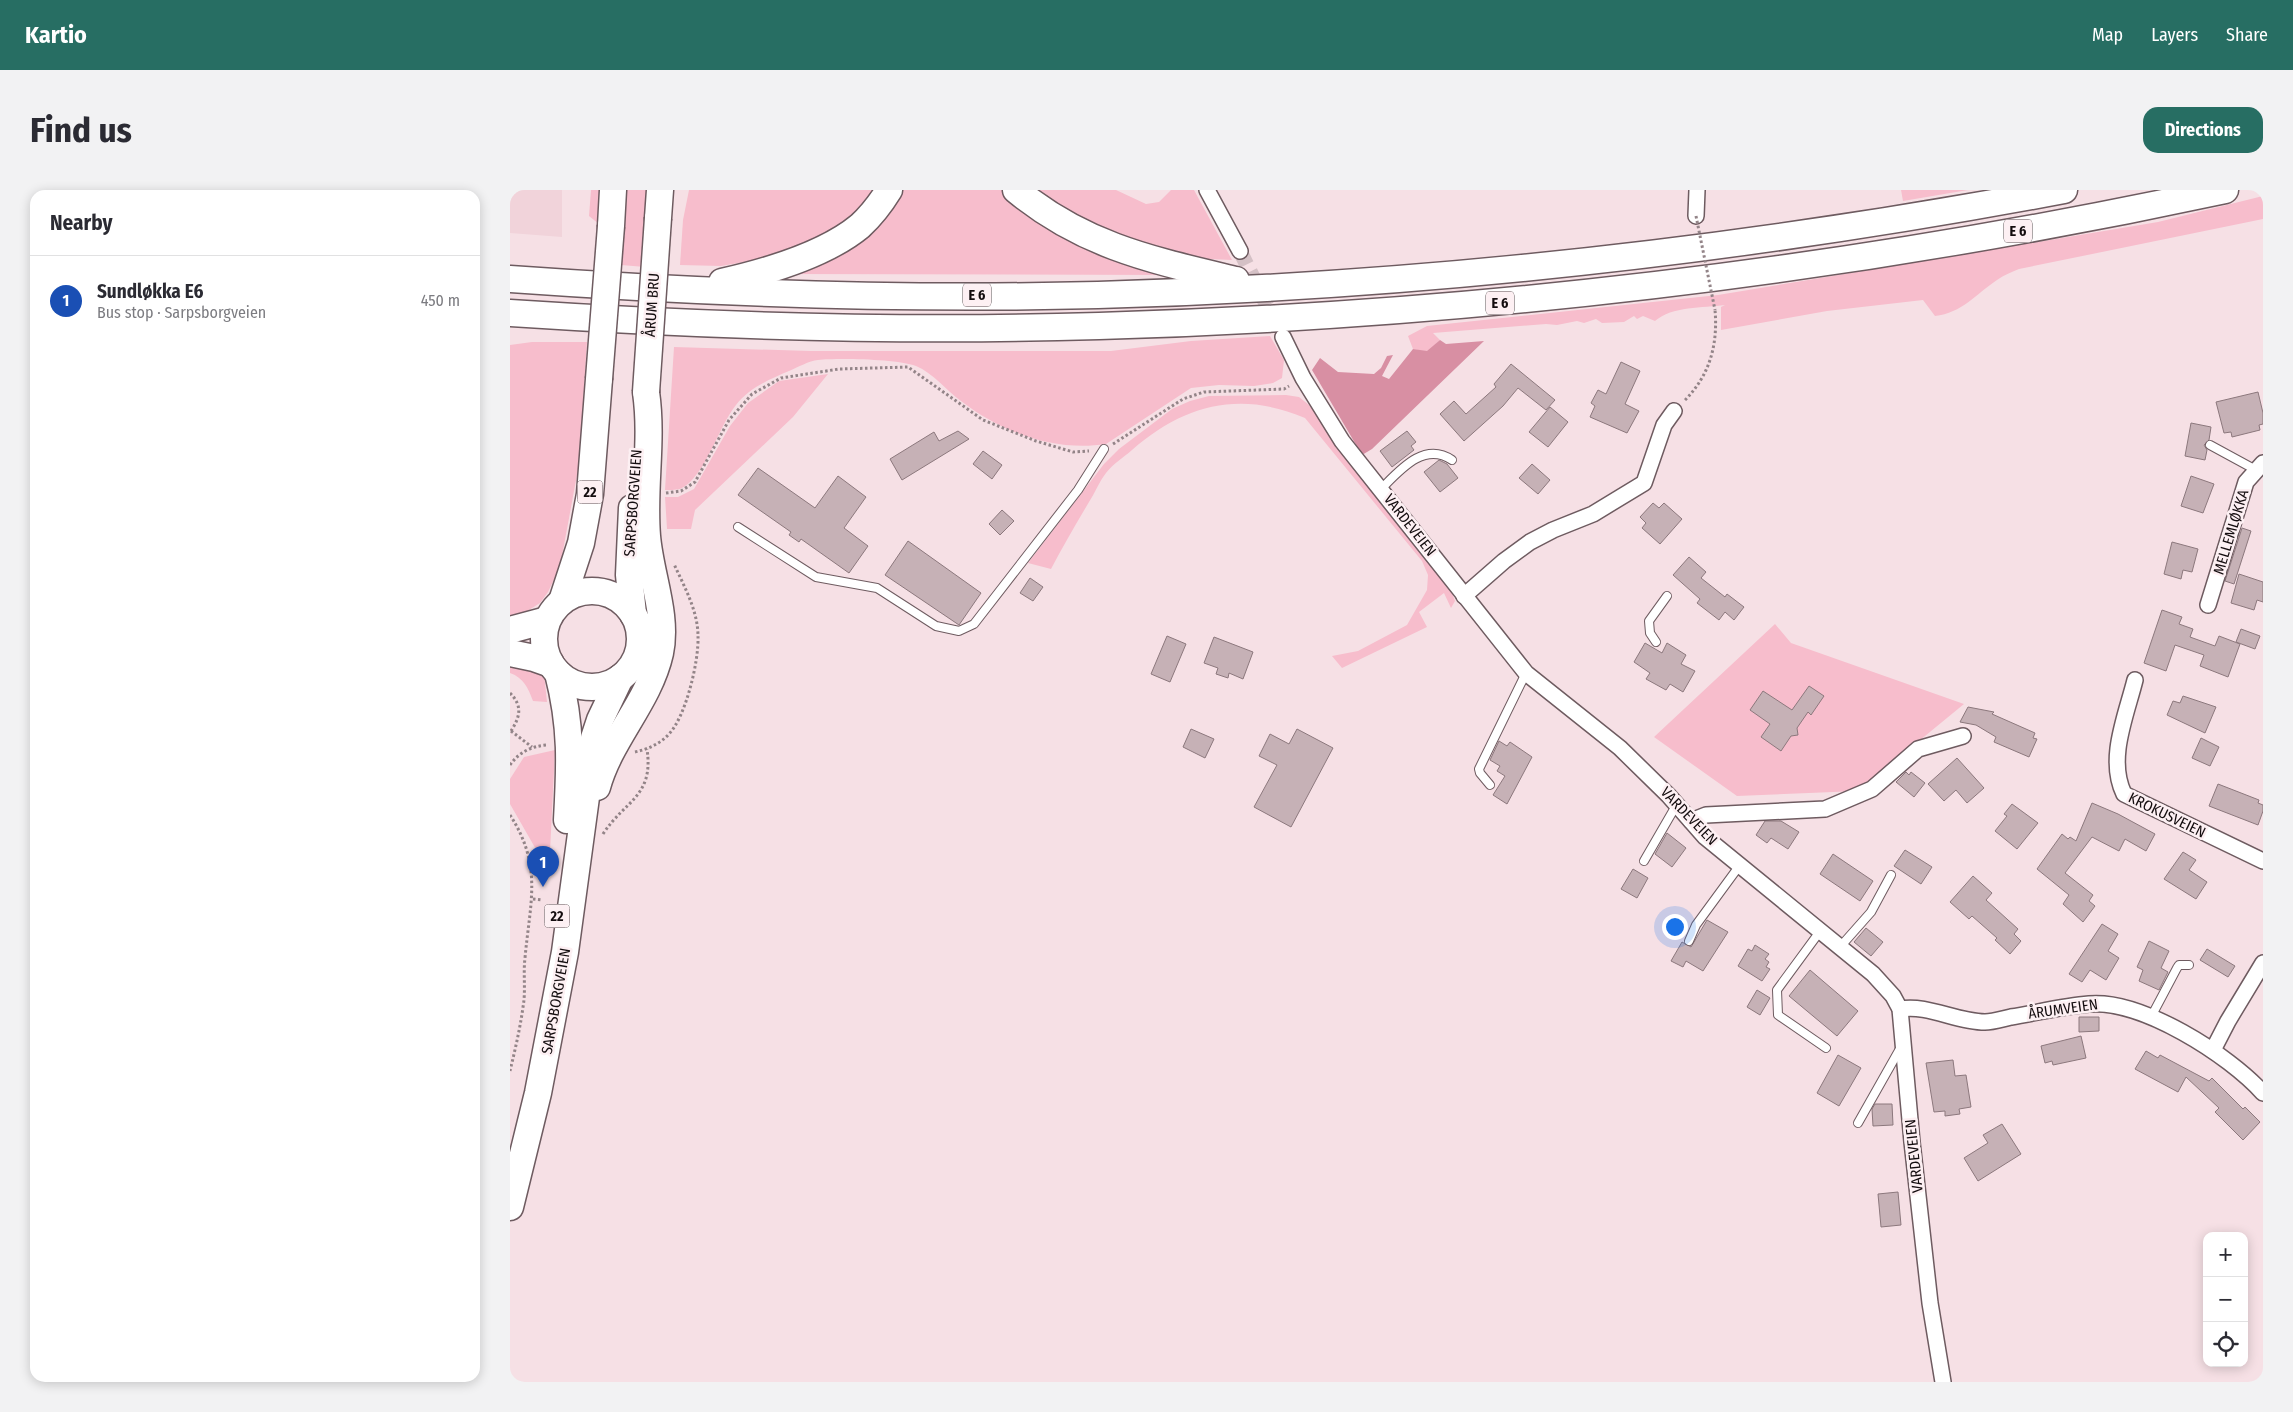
<!DOCTYPE html>
<html lang="en">
<head>
<meta charset="utf-8">
<style>
  :root { --surface:#fff; --page:#f2f2f3; --text:#2b2b33; --muted:#7c7c81; --line:#e1e1e2; --accent:#276e63 }
  body { margin:0; font-family:"Fira Sans Condensed",sans-serif; background:var(--page); color:var(--text) }
  .controls { position:absolute; right:15px; bottom:15px; display:grid; overflow:hidden; border-radius:10px; box-shadow:0 2px 12px #0003 }
  .controls button { width:45px; height:45px; display:grid; place-items:center; padding:0; border:0; border-bottom:1px solid var(--line); background:var(--surface); color:var(--text); font:25px sans-serif }
  .you { position:absolute; left:1164px; top:736px; width:18px; height:18px; margin:-12px; border:4px solid #fff; border-radius:50%; background:#1a73e8; box-shadow:0 0 0 8px #1a73e833 }
  .badge { display:grid; place-items:center; width:32px; height:32px; border-radius:50%; background:var(--accent); color:#fff; font-size:16px; font-weight:700 }
  .pin { position:absolute; translate:-50% -41px; filter:drop-shadow(0 1px 2px #0008) }
  .pin::after { content:''; position:absolute; top:26px; width:18px; height:15px; background:inherit; clip-path:polygon(0 0,100% 0,50% 100%) }
  .list { margin:0; padding:0; list-style:none }
  h2 { display:flex; justify-content:space-between; align-items:center; height:65px; margin:0; padding:0 20px; font-size:21px }
  h2 small { font-size:16px; font-weight:400; color:var(--muted) }
  .list li { display:grid; grid-template-columns:32px 1fr auto; gap:15px; align-items:center; box-sizing:border-box; height:90px; padding:0 20px; border-top:1px solid var(--line) }
  .list b { display:block; font-size:19px; white-space:nowrap }
  .list p { margin:0; font-size:16px; white-space:nowrap; color:var(--muted) }
  .list em { font-size:16px; font-style:normal; color:var(--muted) }
  .icon { flex:none; width:28px; height:28px; fill:none; stroke:currentColor; stroke-width:2; stroke-linecap:round; stroke-linejoin:round }
  .map { position:relative; flex:none; width:1753px; height:1192px; overflow:hidden; border-radius:15px }
  header { display:flex; align-items:center; gap:30px; box-sizing:border-box; height:70px; padding:0 25px; background:var(--accent); color:#fff }
  header strong { font-size:24px }
  nav { display:flex; gap:28px; margin-inline-start:auto; font-size:18px }
  .intro { display:flex; align-items:center; justify-content:space-between; box-sizing:border-box; height:120px; padding:0 30px }
  h1 { margin:0; font-size:35px }
  .button { padding:12px 22px; border-radius:15px; background:var(--accent); color:#fff; font-size:18px; font-weight:700 }
  main { display:flex; gap:30px; padding:0 30px }
  aside { flex:1; background:var(--surface); border-radius:15px; box-shadow:0 2px 12px #0003 }
  .map>svg:first-child { display:block }
  .built { fill:#f1d3da }
  .green { fill:#f7bdcc }
  .forest { fill:#d88fa3 }
  .building { fill:#c6b1b6; stroke:#8c787d }
  .lines { fill:none; stroke-linecap:round; stroke-linejoin:round }
  .street-tunnel { stroke:#d4c0c5; stroke-width:15; stroke-dasharray:15 8; stroke-linecap:butt }
  .lane-casing { stroke:#6e5b60; stroke-width:10 }
  .street-casing { stroke:#6e5b60; stroke-width:18 }
  .highway-casing { stroke:#6e5b60; stroke-width:29 }
  .path { stroke:#938488; stroke-width:3; stroke-dasharray:2.5 2.5; stroke-linecap:butt }
  .lane { stroke:#fff; stroke-width:8 }
  .street { stroke:#fff; stroke-width:15 }
  .highway { stroke:#fff; stroke-width:26 }
  .highway-bridge-casing { stroke:#6e5b60; stroke-width:29; stroke-linecap:butt }
  .path-bridge { stroke:#938488; stroke-width:3; stroke-dasharray:2.5 2.5; stroke-linecap:butt }
  .highway-bridge { stroke:#fff; stroke-width:26 }
  .labels { text-anchor:middle; dominant-baseline:central; stroke-width:5; stroke-linejoin:round; paint-order:stroke }
  .shield { fill:#fdf0f3; stroke:#5a5153; stroke-width:1 }
  .shield-label { font-size:14px; font-weight:bold; fill:#140d0f }
  .street-label { font-size:15px; fill:#140d0f; stroke:#fdf0f3 }
</style>
</head>
<body>
<header>
<strong>Kartio</strong>
<nav><a>Map</a><a>Layers</a><a>Share</a></nav>
</header>
<div class="intro"><h1>Find us</h1><a class="button">Directions</a></div>
<main>
<aside>
<h2>Nearby<small></small></h2>
<ul class="list">
<li><span class="badge" style="background:#1a4fb4">1</span><div><b>Sundløkka E6</b><p>Bus stop · Sarpsborgveien</p></div><em>450 m</em></li>
</ul>
</aside>
<div class="map">
<svg width="1753" height="1192" viewBox="0 0 1753 1192">
  <rect width="100%" height="100%" fill="#f6e0e5"/>
  <!-- built -->
  <path class="built" d="M 0,0 L 52,0 L 52,47 L 0,43 Z"/>
  <!-- green -->
  <g class="green">
    <path d="M 81,0 L 91,0 L 89,34 L 79,26 Z"/>
    <path d="M 115,0 L 141,0 L 135,77 L 111,75 Z"/>
    <path d="M 179,0 L 368,0 L 354,17 L 312,49 L 251,69 L 211,76 L 170,75 L 173,30 Z"/>
    <path d="M 388,0 L 494,0 L 657,85 L 270,84 Z"/>
    <path d="M 517,0 L 606,0 L 636,14 L 649,12 L 661,0 L 684,0 L 722,70 L 677,68 L 629,56 Z"/>
    <path d="M 1391,0 L 1458,0 L 1393,11 Z"/>
    <path d="M 1753,6 L 1753,29 L 1509,79 C 1502,82 1494,85 1487,90 C 1466,104 1452,123 1425,126 L 1413,110 L 1317,121 L 1211,140 L 1211,117 L 1215,115 C 1193,118 1162,116 1145,131 L 1133,126 L 1127,129 L 1124,126 L 1114,132 L 1092,133 L 1086,129 L 1074,133 L 1067,131 L 1047,135 L 1036,134 L 923,143 L 930,150 L 917,162 L 903,159 L 898,146 L 917,136 L 1208,105 L 1648,32 Z"/>
    <path d="M 760,146 L 774,170 L 772,188 L 763,193 L 744,196 L 709,195 L 681,198 L 596,254 C 544,262 491,242 451,211 C 436,200 423,183 406,176 C 386,169 329,168 308,170 C 299,171 288,177 279,181 C 260,189 239,198 226,215 C 208,237 195,288 170,299 C 165,300 159,300 155,300 L 164,157 L 301,161 L 601,161 L 681,151 Z"/>
    <path d="M 22,152 L 77,152 L 69,274 L 50,377 L 38,402 L 30,413 L 11,425 L 0,428 L 0,155 Z"/>
    <path d="M 318,184 L 283,227 L 185,320 L 181,339 L 157,339 L 155,307 L 168,307 L 184,299 L 220,236 L 238,213 L 269,191 Z"/>
    <path d="M 776,205 L 789,207 L 799,215 L 912,358 L 940,398 L 945,411 L 941,418 L 934,403 L 909,422 L 917,437 L 832,478 L 822,466 L 848,461 L 897,435 L 917,400 L 918,385 L 912,371 L 795,228 C 729,200 674,215 622,260 C 614,267 603,274 596,283 C 589,292 585,303 579,312 C 566,334 553,356 541,379 L 518,373 L 594,274 L 609,259 L 662,219 L 680,211 L 699,206 Z"/>
    <path d="M 1265,434 L 1281,453 L 1454,514 L 1348,601 L 1227,606 L 1144,547 Z"/>
    <path d="M 0,471 L 34,483 L 37,512 L 23,511 C 18,498 14,488 0,483 Z"/>
    <path d="M 45,560 L 39,682 L 0,614 L 0,589 L 14,567 Z"/>
  </g>
  <!-- forest -->
  <path class="forest" d="M 930,150 L 936,154 L 974,151 L 862,259 L 852,265 L 802,180 L 810,168 L 828,182 L 864,184 L 871,178 L 877,166 L 883,165 L 872,186 L 879,189 L 903,159 L 917,161 Z"/>
  <!-- building -->
  <g class="building">
    <path d="M 1111,172 L 1130,181 L 1115,214 L 1129,221 L 1117,243 L 1080,227 L 1085,216 L 1081,213 L 1088,200 L 1096,204 Z"/>
    <path d="M 1001,174 L 1045,210 L 1036,220 L 1008,198 L 993,216 L 954,251 L 930,224 L 944,211 L 956,224 L 986,197 L 984,194 Z"/>
    <path d="M 1748,202 L 1753,223 L 1753,234 L 1749,235 L 1750,240 L 1722,247 L 1721,242 L 1714,243 L 1706,212 Z"/>
    <path d="M 1040,217 L 1058,232 L 1038,257 L 1019,242 Z"/>
    <path d="M 1681,233 L 1701,237 L 1699,250 L 1694,255 L 1697,260 L 1695,270 L 1675,266 Z"/>
    <path d="M 448,241 L 459,249 L 392,290 L 380,269 L 424,242 L 429,251 Z"/>
    <path d="M 897,241 L 906,252 L 901,256 L 904,260 L 882,277 L 870,261 Z"/>
    <path d="M 473,261 L 492,275 L 482,289 L 463,274 Z"/>
    <path d="M 929,270 L 937,274 L 948,288 L 930,302 L 914,282 Z"/>
    <path d="M 1022,274 L 1040,290 L 1028,304 L 1009,288 Z"/>
    <path d="M 248,278 L 305,318 L 328,286 L 356,307 L 334,338 L 358,356 L 339,383 L 291,349 L 289,352 L 279,345 L 281,342 L 228,305 Z"/>
    <path d="M 1681,286 L 1704,294 L 1693,323 L 1671,316 Z"/>
    <path d="M 1143,313 L 1149,318 L 1154,313 L 1172,329 L 1150,354 L 1132,338 L 1136,333 L 1130,327 Z"/>
    <path d="M 492,320 L 504,331 L 490,345 L 479,334 Z"/>
    <path d="M 1732,338 L 1741,341 L 1724,394 L 1715,391 Z"/>
    <path d="M 398,351 L 471,403 L 449,435 L 375,385 Z"/>
    <path d="M 1662,352 L 1688,359 L 1682,382 L 1673,380 L 1671,389 L 1654,384 Z"/>
    <path d="M 1179,367 L 1196,382 L 1191,388 L 1215,407 L 1217,404 L 1234,417 L 1224,430 L 1215,422 L 1209,430 L 1187,413 L 1190,409 L 1163,385 Z"/>
    <path d="M 1729,384 L 1753,392 L 1753,412 L 1747,410 L 1744,420 L 1721,413 Z"/>
    <path d="M 520,388 L 533,397 L 523,411 L 510,403 Z"/>
    <path d="M 1652,420 L 1672,427 L 1669,434 L 1683,439 L 1680,447 L 1705,456 L 1709,446 L 1730,454 L 1718,487 L 1690,476 L 1694,465 L 1665,455 L 1656,481 L 1634,473 Z"/>
    <path d="M 1731,439 L 1750,446 L 1745,459 L 1726,452 Z"/>
    <path d="M 657,446 L 676,454 L 660,492 L 641,484 Z"/>
    <path d="M 704,447 L 743,462 L 733,489 L 719,483 L 718,488 L 706,484 L 708,478 L 694,473 Z"/>
    <path d="M 1135,453 L 1152,463 L 1157,453 L 1176,465 L 1171,474 L 1185,481 L 1173,502 L 1160,494 L 1156,500 L 1136,489 L 1140,483 L 1124,472 Z"/>
    <path d="M 1299,496 L 1314,506 L 1301,525 L 1298,522 L 1287,538 L 1288,545 L 1281,546 L 1271,561 L 1251,547 L 1260,534 L 1240,520 L 1253,501 L 1282,520 Z"/>
    <path d="M 1673,506 L 1706,517 L 1695,543 L 1657,525 L 1663,511 L 1670,513 Z"/>
    <path d="M 1458,517 L 1484,522 L 1482,524 L 1525,543 L 1523,548 L 1527,549 L 1519,567 L 1484,552 L 1486,547 L 1466,535 L 1450,532 Z"/>
    <path d="M 681,539 L 704,549 L 695,568 L 673,557 Z"/>
    <path d="M 787,539 L 823,558 L 781,637 L 744,617 L 767,575 L 749,566 L 760,544 L 779,554 Z"/>
    <path d="M 1691,548 L 1709,557 L 1700,576 L 1682,568 Z"/>
    <path d="M 989,551 L 997,556 L 1000,552 L 1022,567 L 997,614 L 983,605 L 995,586 L 987,581 L 990,576 L 980,570 Z"/>
    <path d="M 1447,568 L 1474,598 L 1457,613 L 1446,600 L 1434,611 L 1418,594 Z"/>
    <path d="M 1396,582 L 1399,585 L 1401,582 L 1415,593 L 1404,607 L 1386,592 Z"/>
    <path d="M 1708,594 L 1749,610 L 1748,613 L 1753,615 L 1753,621 L 1748,635 L 1699,616 Z"/>
    <path d="M 1582,613 L 1608,624 L 1645,644 L 1636,661 L 1615,649 L 1609,661 L 1582,647 L 1555,683 L 1583,705 L 1579,711 L 1585,716 L 1573,732 L 1553,714 L 1559,705 L 1527,679 L 1552,644 L 1558,649 L 1560,647 L 1566,651 Z"/>
    <path d="M 1502,614 L 1528,633 L 1507,659 L 1485,641 L 1497,626 L 1494,624 Z"/>
    <path d="M 1255,631 L 1271,631 L 1289,642 L 1278,659 L 1261,648 L 1257,653 L 1246,645 Z"/>
    <path d="M 1157,643 L 1176,658 L 1162,677 L 1145,664 Z"/>
    <path d="M 1395,660 L 1422,677 L 1411,694 L 1384,676 Z"/>
    <path d="M 1673,662 L 1686,670 L 1679,680 L 1697,692 L 1686,709 L 1654,689 Z"/>
    <path d="M 1323,664 L 1363,691 L 1350,711 L 1310,684 Z"/>
    <path d="M 1123,679 L 1138,688 L 1127,708 L 1111,699 Z"/>
    <path d="M 1463,686 L 1482,703 L 1476,710 L 1508,739 L 1504,744 L 1511,751 L 1500,764 L 1485,750 L 1487,748 L 1462,726 L 1459,729 L 1440,712 Z"/>
    <path d="M 1197,730 L 1218,742 L 1193,781 L 1176,771 L 1173,777 L 1161,771 L 1172,752 L 1181,757 Z"/>
    <path d="M 1592,734 L 1608,744 L 1598,761 L 1609,768 L 1596,790 L 1580,780 L 1572,792 L 1559,784 Z"/>
    <path d="M 1356,738 L 1373,752 L 1361,766 L 1344,752 Z"/>
    <path d="M 1639,751 L 1659,761 L 1651,778 L 1658,782 L 1649,800 L 1629,791 L 1633,780 L 1627,777 Z"/>
    <path d="M 1245,755 L 1259,764 L 1255,769 L 1259,772 L 1256,777 L 1260,779 L 1252,791 L 1228,776 L 1238,759 L 1242,761 Z"/>
    <path d="M 1697,759 L 1725,776 L 1718,787 L 1690,770 Z"/>
    <path d="M 1300,780 L 1348,821 L 1327,846 L 1279,806 Z"/>
    <path d="M 1247,800 L 1260,808 L 1250,825 L 1237,817 Z"/>
    <path d="M 1569,827 L 1589,827 L 1589,841 L 1569,842 Z"/>
    <path d="M 1571,846 L 1576,868 L 1543,875 L 1542,871 L 1535,873 L 1531,856 Z"/>
    <path d="M 1636,861 L 1648,868 L 1650,865 L 1699,891 L 1702,888 L 1733,919 L 1735,917 L 1750,932 L 1733,950 L 1705,922 L 1709,918 L 1676,887 L 1668,902 L 1625,879 Z"/>
    <path d="M 1328,865 L 1351,878 L 1329,916 L 1307,903 Z"/>
    <path d="M 1443,870 L 1445,886 L 1456,885 L 1461,917 L 1449,919 L 1450,924 L 1435,926 L 1435,921 L 1424,922 L 1416,873 Z"/>
    <path d="M 1365,914 L 1382,914 L 1383,935 L 1363,936 L 1362,919 Z"/>
    <path d="M 1492,934 L 1511,964 L 1468,991 L 1454,968 L 1478,953 L 1473,945 Z"/>
    <path d="M 1388,1002 L 1391,1035 L 1371,1037 L 1368,1004 Z"/>
  </g>
  <g class="lines">
    <!-- street-tunnel -->
    <path class="street-tunnel" d="M 730,61 L 766,134"/>
    <defs>
      <g id="lane">
        <path d="M 1700,255 L 1746,280"/>
        <path d="M 871,299 C 890,280 914,251 942,270"/>
        <path d="M 228,337 L 306,387 L 367,398 L 426,436 L 449,441 L 464,434 L 568,300 L 594,259"/>
        <path d="M 1146,452 L 1140,443 L 1139,431 L 1157,406"/>
        <path d="M 980,595 L 970,583 L 969,579 L 1016,483"/>
        <path d="M 1134,671 L 1167,614"/>
        <path d="M 1311,740 L 1267,800 L 1268,825 L 1316,858"/>
        <path d="M 1179,751 L 1186,735 L 1230,675"/>
        <path d="M 1330,757 L 1361,722 L 1381,685"/>
        <path d="M 1641,827 L 1667,778 L 1669,775 L 1679,775"/>
        <path d="M 1348,933 L 1391,857"/>
      </g>
      <g id="street">
        <path d="M 697,0 L 730,61"/>
        <path d="M 1186,26 L 1187,0"/>
        <path d="M 773,147 L 793,188 L 832,251 L 1016,483 L 1110,558 L 1159,606 L 1195,647 L 1363,784 L 1383,806 L 1390,819 L 1402,952 L 1420,1113 L 1433,1192"/>
        <path d="M 954,406 L 994,371 L 1020,352 L 1043,340 L 1083,324 L 1134,293 L 1154,235 L 1164,221"/>
        <path d="M 1698,415 L 1736,292 L 1753,273"/>
        <path d="M 1625,490 C 1616,526 1597,569 1614,604 L 1753,671"/>
        <path d="M 1181,631 L 1196,625 L 1315,619 L 1362,599 L 1408,559 L 1453,546"/>
        <path d="M 1390,819 C 1418,814 1446,832 1475,832 C 1483,832 1492,829 1501,827 C 1526,823 1553,816 1579,814 C 1631,809 1719,865 1753,903"/>
        <path d="M 1703,860 L 1718,831 L 1753,773"/>
      </g>
      <g id="highway">
        <path d="M 506,0 C 574,56 642,70 726,90"/>
        <path d="M 148,28 L 150,0"/>
        <path d="M 101,36 L 103,0"/>
        <path d="M 0,89 C 195,103 392,110 588,105 C 912,96 1236,60 1554,0"/>
        <path d="M 212,92 C 256,82 315,65 350,36 C 362,25 371,13 379,0"/>
        <path d="M 0,123 C 196,136 393,142 589,136 C 968,125 1344,80 1715,0"/>
        <path d="M 122,318 L 119,385 L 123,424"/>
        <circle cx="82" cy="449" r="48"/>
        <path d="M 52,411 L 71,353 L 80,304 L 89,189"/>
        <path d="M 0,440 L 37,430"/>
        <path d="M 0,463 L 24,468 L 41,474"/>
        <path d="M 48,483 C 62,537 60,576 57,630"/>
        <path d="M 87,597 C 100,549 139,512 150,463 C 158,425 140,384 137,346 C 133,297 143,251 136,202"/>
        <path d="M 0,1017 L 28,903 L 55,762 L 84,548 L 90,530 L 110,488"/>
      </g>
    </defs>
    <!-- lane casing -->
    <use href="#lane" class="lane-casing"/>
    <!-- street casing -->
    <use href="#street" class="street-casing"/>
    <!-- highway casing -->
    <use href="#highway" class="highway-casing"/>
    <!-- path -->
    <g class="path">
      <path d="M 1175,210 C 1200,185 1208,154 1205,120"/>
      <path d="M 603,254 L 673,209 L 694,202 L 774,199 L 779,196"/>
      <path d="M 156,303 L 171,301 L 185,292 L 219,230 L 242,204 L 271,188 L 329,179 L 398,177 L 473,230 L 526,251 L 563,262 L 579,261"/>
      <path d="M 0,503 C 13,516 10,527 1,541"/>
      <path d="M 1,541 L 22,557"/>
      <path d="M 125,562 C 138,559 150,554 159,544 C 176,526 189,471 188,446 C 188,421 174,396 164,374"/>
      <path d="M 0,575 C 9,562 22,556 37,555"/>
      <path d="M 0,625 C 33,676 20,712 15,768 C 13,784 16,801 13,817 C 10,839 5,860 0,881"/>
      <path d="M 93,644 C 115,610 144,607 137,559"/>
      <path d="M 23,709 L 32,710"/>
    </g>
    <!-- lane -->
    <use href="#lane" class="lane"/>
    <!-- street -->
    <use href="#street" class="street"/>
    <!-- highway -->
    <use href="#highway" class="highway"/>
    <defs>
      <g id="highway-bridge">
        <path d="M 89,189 L 101,36"/>
        <path d="M 136,202 L 148,28"/>
      </g>
    </defs>
    <!-- highway-bridge casing -->
    <use href="#highway-bridge" class="highway-bridge-casing"/>
    <!-- path-bridge -->
    <path class="path-bridge" d="M 1186,26 L 1205,120"/>
    <!-- highway-bridge -->
    <use href="#highway-bridge" class="highway-bridge"/>
  </g>
  <g class="labels">
    <!-- shield labels -->
    <g class="shield">
      <rect x="1494" y="29.5" width="28" height="23" rx="4"/>
      <rect x="453" y="93.5" width="28" height="23" rx="4"/>
      <rect x="976" y="101.5" width="28" height="23" rx="4"/>
      <rect x="67.5" y="290.5" width="25" height="23" rx="4"/>
      <rect x="34.5" y="714.5" width="25" height="23" rx="4"/>
    </g>
    <g class="shield-label">
      <text x="1508" y="41">E 6</text>
      <text x="467" y="105">E 6</text>
      <text x="990" y="113">E 6</text>
      <text x="80" y="302">22</text>
      <text x="47" y="726">22</text>
    </g>
    <!-- street labels -->
    <g class="street-label">
      <text transform="translate(142 115) rotate(-86)">ÅRUM BRU</text>
      <text transform="translate(123 313) rotate(-86)">SARPSBORGVEIEN</text>
      <text transform="translate(900 335) rotate(52)">VARDEVEIEN</text>
      <text transform="translate(1721 342) rotate(-73)">MELLEMLØKKA</text>
      <text transform="translate(1657 625) rotate(26)">KROKUSVEIEN</text>
      <text transform="translate(1179 626) rotate(46)">VARDEVEIEN</text>
      <text transform="translate(46 811) rotate(-80)">SARPSBORGVEIEN</text>
      <text transform="translate(1553 819) rotate(-8)">ÅRUMVEIEN</text>
      <text transform="translate(1404 966) rotate(-96)">VARDEVEIEN</text>
    </g>
  </g>
</svg>
<div class="controls">
<button>+</button>
<button>−</button>
<button><svg class="icon" aria-label="locate" viewBox="0 0 24 24"><circle cx="12" cy="12" r="6"/><path d="M12 2v4M12 18v4M2 12h4M18 12h4"/></svg></button>
</div>
<div class="you"></div>
<div class="pin badge" style="left:33px;top:697px;background:#1a4fb4">1</div>
</div>
</main>
</body>
</html>
